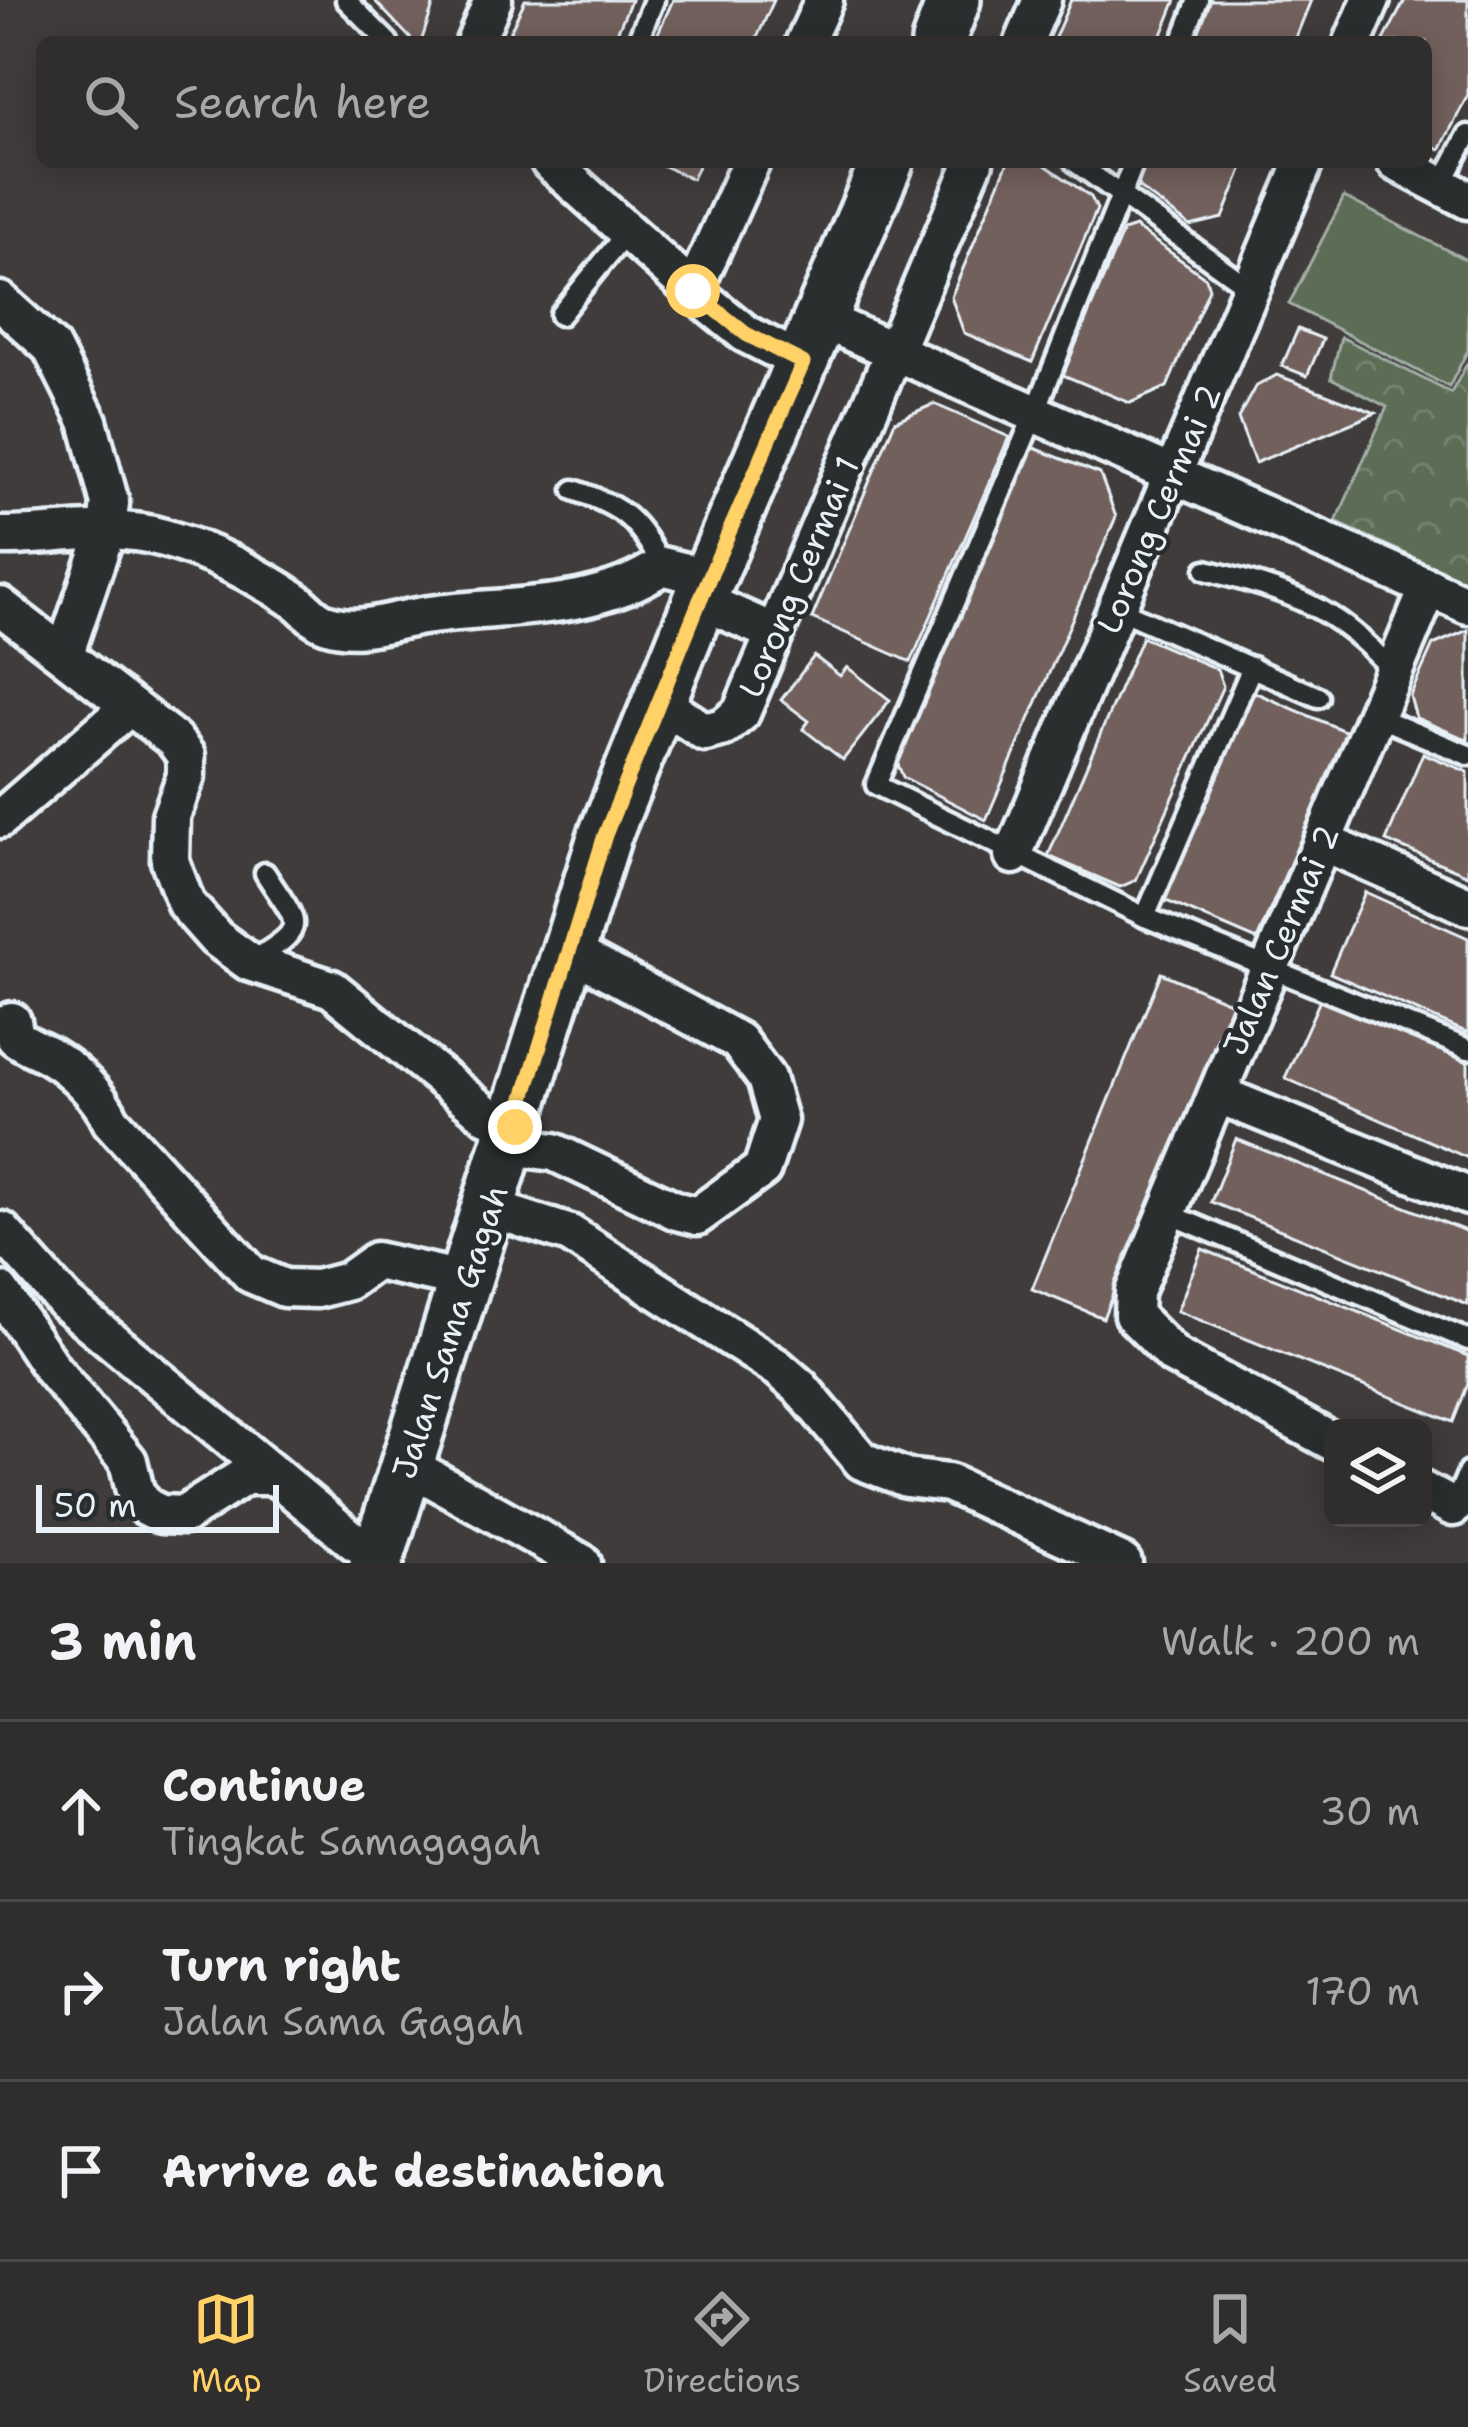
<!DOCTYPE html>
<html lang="en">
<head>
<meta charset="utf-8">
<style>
  :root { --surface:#302d2d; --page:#383535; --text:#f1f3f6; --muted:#a8a8aa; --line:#4b4949; --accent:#ffd166 }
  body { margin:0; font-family:"Shantell Sans",sans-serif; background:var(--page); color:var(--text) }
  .controls { position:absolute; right:36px; bottom:36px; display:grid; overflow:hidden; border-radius:18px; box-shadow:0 6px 30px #0003 }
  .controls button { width:108px; height:108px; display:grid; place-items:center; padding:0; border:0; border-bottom:3px solid var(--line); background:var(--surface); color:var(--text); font:60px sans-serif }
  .scale { position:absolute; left:36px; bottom:30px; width:243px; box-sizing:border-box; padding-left:12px; border:6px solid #e8f1f8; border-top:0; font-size:33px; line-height:42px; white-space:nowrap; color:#e8f1f8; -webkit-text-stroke:9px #2a2d2e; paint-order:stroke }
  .stop { position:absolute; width:36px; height:36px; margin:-27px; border:9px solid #ffd166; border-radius:50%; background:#fff }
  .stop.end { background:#ffd166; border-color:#fff; box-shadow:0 3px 12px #0008 }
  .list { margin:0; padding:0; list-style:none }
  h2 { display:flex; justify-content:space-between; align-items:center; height:156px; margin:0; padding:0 48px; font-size:51px }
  h2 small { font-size:39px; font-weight:400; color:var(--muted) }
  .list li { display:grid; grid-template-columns:78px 1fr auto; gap:36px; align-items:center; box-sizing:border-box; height:180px; padding:0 48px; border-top:3px solid var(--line) }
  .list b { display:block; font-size:45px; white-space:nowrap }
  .list p { margin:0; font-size:39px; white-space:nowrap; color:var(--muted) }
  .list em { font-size:39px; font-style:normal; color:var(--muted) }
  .icon { flex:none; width:66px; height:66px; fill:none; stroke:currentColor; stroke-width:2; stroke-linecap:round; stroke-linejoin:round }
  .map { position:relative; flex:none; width:1468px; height:1563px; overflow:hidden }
  .search { position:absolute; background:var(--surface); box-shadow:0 6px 30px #0003; left:36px; right:36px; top:36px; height:132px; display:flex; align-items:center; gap:30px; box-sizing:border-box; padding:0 42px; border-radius:18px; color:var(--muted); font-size:45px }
  .sheet { height:696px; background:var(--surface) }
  nav { display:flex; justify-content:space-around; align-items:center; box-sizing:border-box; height:168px; border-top:3px solid var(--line); background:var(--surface); font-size:33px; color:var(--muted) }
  nav a { display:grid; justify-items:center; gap:6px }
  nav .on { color:var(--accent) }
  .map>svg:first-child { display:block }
  .park { fill:url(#park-crowns); stroke:#a2aea6; stroke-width:3 }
  .pitch { fill:#5b6c55; stroke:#a2aea6; stroke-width:3 }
  .building { fill:#72605c; stroke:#e8f1f8; stroke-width:3 }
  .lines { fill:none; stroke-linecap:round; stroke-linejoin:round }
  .lane-casing { stroke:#e8f1f8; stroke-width:27 }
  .street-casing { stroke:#e8f1f8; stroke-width:45 }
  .secondary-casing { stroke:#e8f1f8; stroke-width:60 }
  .lane { stroke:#2a2d2e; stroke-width:18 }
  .street { stroke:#2a2d2e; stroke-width:36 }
  .secondary { stroke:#2a2d2e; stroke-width:51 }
  .route { stroke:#ffd166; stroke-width:15 }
  .labels { text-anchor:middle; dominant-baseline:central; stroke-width:9; stroke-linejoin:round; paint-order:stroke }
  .street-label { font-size:33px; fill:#e8f1f8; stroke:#2a2d2e }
</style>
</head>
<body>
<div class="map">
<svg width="1468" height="1563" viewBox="0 0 1468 1563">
  <defs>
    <pattern id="park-crowns" width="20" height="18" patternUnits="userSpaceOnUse" patternTransform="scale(3)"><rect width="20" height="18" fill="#5b6c55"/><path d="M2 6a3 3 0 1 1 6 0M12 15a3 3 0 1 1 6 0" fill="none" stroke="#73816e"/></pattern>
  </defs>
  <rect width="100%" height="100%" fill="#403c3c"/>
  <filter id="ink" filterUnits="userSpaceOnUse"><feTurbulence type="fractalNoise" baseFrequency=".00833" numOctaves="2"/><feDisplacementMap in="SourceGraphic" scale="24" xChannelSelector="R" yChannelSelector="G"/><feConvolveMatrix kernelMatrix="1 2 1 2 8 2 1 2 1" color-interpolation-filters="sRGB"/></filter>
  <g filter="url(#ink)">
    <!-- park -->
    <path class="park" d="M 1341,337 L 1451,393 L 1468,362 L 1468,582 L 1336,522 L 1387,407 L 1331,378 Z"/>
    <!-- pitch -->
    <path class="pitch" d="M 1344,197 L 1468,261 L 1468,350 L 1449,387 L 1289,304 Z"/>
    <!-- building -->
    <g class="building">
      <path d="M 374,0 L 435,0 L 421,42 L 414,42 Z"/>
      <path d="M 525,0 L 631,0 L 613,42 L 505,42 Z"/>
      <path d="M 673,0 L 774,0 L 755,42 L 654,42 Z"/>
      <path d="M 1071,0 L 1176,0 L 1159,42 L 1053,42 Z"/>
      <path d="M 1209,0 L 1311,0 L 1294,42 L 1192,42 Z"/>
      <path d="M 1405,0 L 1468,0 L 1468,95 L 1440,150 L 1426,142 L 1426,42 L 1383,42 Z"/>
      <path d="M 655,162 L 700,162 L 692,179 Z"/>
      <path d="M 1008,162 L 1041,162 L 1091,197 L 1097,209 L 1032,362 L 964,333 L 951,297 Z"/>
      <path d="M 1141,162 L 1245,162 L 1223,218 L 1190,226 L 1139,188 L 1137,171 Z"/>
      <path d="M 1135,227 L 1206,278 L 1209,289 L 1167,387 L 1130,403 L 1063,375 L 1123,231 Z"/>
      <path d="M 1298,329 L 1323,339 L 1307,376 L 1282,366 Z"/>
      <path d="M 1277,375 L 1376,413 L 1255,463 L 1238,418 L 1255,387 Z"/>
      <path d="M 934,404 L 1009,437 L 911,662 L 812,618 L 895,421 Z"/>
      <path d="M 1032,447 L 1100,474 L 1116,517 L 986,820 L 903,777 L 897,762 Z"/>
      <path d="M 1468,630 L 1468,740 L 1416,718 L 1410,696 L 1433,645 Z"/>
      <path d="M 1142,637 L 1217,669 L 1223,686 L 1136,880 L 1120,887 L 1048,856 Z"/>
      <path d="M 814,656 L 840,676 L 847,667 L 890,700 L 843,760 L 803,729 L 809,721 L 781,700 Z"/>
      <path d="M 1254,692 L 1347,732 L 1257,940 L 1164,900 Z"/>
      <path d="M 1423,753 L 1468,772 L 1468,875 L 1386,841 Z"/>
      <path d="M 1365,892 L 1468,938 L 1468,1033 L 1330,973 Z"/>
      <path d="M 1161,973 L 1232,1003 L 1103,1318 L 1032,1289 Z"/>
      <path d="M 1321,998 L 1468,1062 L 1468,1158 L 1285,1078 Z"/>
      <path d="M 1236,1139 L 1468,1232 L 1468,1305 L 1211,1202 Z"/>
      <path d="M 1202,1249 L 1468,1356 L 1468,1384 L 1453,1422 L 1177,1311 Z"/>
    </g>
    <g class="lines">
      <defs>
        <g id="lane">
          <path d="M 346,0 L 388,42"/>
          <path d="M 637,42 L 654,0"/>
          <path d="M 1182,42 L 1198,0"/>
          <path d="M 1075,162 L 1251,289"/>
          <path d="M 1134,162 L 1035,413 L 876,785 L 1145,917 L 1468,1049"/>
          <path d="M 1441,186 L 1468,135"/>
          <path d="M 560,315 L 627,232"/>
          <path d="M 574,490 C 625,508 637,519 662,566"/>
          <path d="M 1206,570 C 1292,593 1332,604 1394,672"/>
          <path d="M 1118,609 L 1318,697"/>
          <path d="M 1375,716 L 1468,755"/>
          <path d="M 1145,917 L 1252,667"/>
          <path d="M 253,960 C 312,926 297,924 265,873"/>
          <path d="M 1167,1213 L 1468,1340"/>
          <path d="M 1453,1507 L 1468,1472"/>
        </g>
        <g id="street">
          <path d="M 475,42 L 493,0"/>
          <path d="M 805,42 L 824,0"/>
          <path d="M 1024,42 L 1042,0"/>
          <path d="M 1353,42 L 1371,0"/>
          <path d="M 550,162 L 693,291 L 746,334 L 803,363"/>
          <path d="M 1396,162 L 1468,200"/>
          <path d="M 693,291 L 751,162"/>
          <path d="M 0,301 L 51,347 L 88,421 L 110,503 L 107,529 L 65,653"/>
          <path d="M 821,319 L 1468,605"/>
          <path d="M 0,536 C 55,537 110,522 164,538 C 209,551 258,575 296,601 C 306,608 313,619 325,623 C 358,635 389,621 423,616 C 504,604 592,613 662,566 L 709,578"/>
          <path d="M 700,600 L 775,633"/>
          <path d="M 0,606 L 174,740 L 186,756 L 186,776 L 171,816 L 170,861 L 186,904 L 216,938 L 249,962 L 332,989 L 487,1115 L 515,1127"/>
          <path d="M 658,701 L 705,732 L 724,727 L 741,713 L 974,162"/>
          <path d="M 0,819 L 129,707"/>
          <path d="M 1323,842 L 1468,906"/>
          <path d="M 1013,855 L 1304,162"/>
          <path d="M 12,1021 L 15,1037 C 27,1046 38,1049 50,1056 C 74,1070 100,1096 111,1121 L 251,1274 L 284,1288 L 317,1289 L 348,1281 L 376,1261 L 467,1281"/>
          <path d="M 1217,1094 L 1468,1196"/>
          <path d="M 509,1146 L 554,1152 L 677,1211 L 697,1216 L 762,1169 L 778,1120 L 766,1078 L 738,1041 L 570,951"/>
          <path d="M 489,1208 L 570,1234 L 778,1368 L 800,1387 L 862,1461 L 906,1478 L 948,1483 L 1123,1563"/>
          <path d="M 2,1231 L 65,1302 L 355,1542 L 380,1551"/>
          <path d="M 0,1291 L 52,1369 L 128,1461 L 135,1491 L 145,1506 L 161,1514 L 184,1515 L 245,1476 L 274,1476"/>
          <path d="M 1333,1442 L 1174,1356 L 1133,1315 L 1134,1292 L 1429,587"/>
          <path d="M 408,1465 L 582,1563"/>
          <path d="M 1423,1491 L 1453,1507"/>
        </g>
        <g id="secondary">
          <path d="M 938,42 L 954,0"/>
          <path d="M 376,1563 L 605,835 L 709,578 L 887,162"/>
        </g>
      </defs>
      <!-- lane casing -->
      <use href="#lane" class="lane-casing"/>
      <!-- street casing -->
      <use href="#street" class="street-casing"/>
      <!-- secondary casing -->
      <use href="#secondary" class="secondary-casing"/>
      <!-- lane -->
      <use href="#lane" class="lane"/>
      <!-- street -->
      <use href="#street" class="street"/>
      <!-- secondary -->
      <use href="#secondary" class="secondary"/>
    </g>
  </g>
  <g class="lines" filter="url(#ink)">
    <!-- route -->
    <path class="route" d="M 515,1127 L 605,835 L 709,578 L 803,363 L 746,334 L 693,291"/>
  </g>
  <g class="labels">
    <!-- street labels -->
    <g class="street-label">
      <text transform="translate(1159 509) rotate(-67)">Lorong Cermai 2</text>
      <text transform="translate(799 577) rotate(-67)">Lorong Cermai 1</text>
      <text transform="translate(1281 940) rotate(-67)">Jalan Cermai 2</text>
      <text transform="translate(450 1332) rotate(-72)">Jalan Sama Gagah</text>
    </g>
  </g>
</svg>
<div class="controls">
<button><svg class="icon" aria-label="layers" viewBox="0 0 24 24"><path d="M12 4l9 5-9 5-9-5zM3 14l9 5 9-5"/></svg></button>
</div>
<div class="scale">50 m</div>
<div class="stop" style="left:693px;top:291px"></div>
<div class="stop end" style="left:515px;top:1127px"></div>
<div class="search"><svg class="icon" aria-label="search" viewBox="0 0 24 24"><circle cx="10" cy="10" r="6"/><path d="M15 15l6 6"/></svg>Search here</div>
</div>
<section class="sheet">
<h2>3 min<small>Walk · 200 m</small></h2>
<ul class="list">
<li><svg class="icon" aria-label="ahead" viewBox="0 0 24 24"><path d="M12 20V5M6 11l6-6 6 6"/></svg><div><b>Continue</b><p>Tingkat Samagagah</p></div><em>30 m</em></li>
<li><svg class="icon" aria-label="right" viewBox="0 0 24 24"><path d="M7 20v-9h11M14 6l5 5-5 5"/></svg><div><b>Turn right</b><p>Jalan Sama Gagah</p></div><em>170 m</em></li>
<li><svg class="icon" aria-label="arrive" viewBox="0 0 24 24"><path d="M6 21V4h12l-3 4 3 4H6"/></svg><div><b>Arrive at destination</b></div></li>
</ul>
</section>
<nav>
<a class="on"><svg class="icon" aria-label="map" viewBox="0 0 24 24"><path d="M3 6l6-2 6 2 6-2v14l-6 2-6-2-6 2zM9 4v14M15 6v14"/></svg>Map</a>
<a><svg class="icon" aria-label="directions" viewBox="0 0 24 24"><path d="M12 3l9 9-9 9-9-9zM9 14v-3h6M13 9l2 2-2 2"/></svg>Directions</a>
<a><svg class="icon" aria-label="saved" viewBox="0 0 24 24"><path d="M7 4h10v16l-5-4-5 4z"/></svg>Saved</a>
</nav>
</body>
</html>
